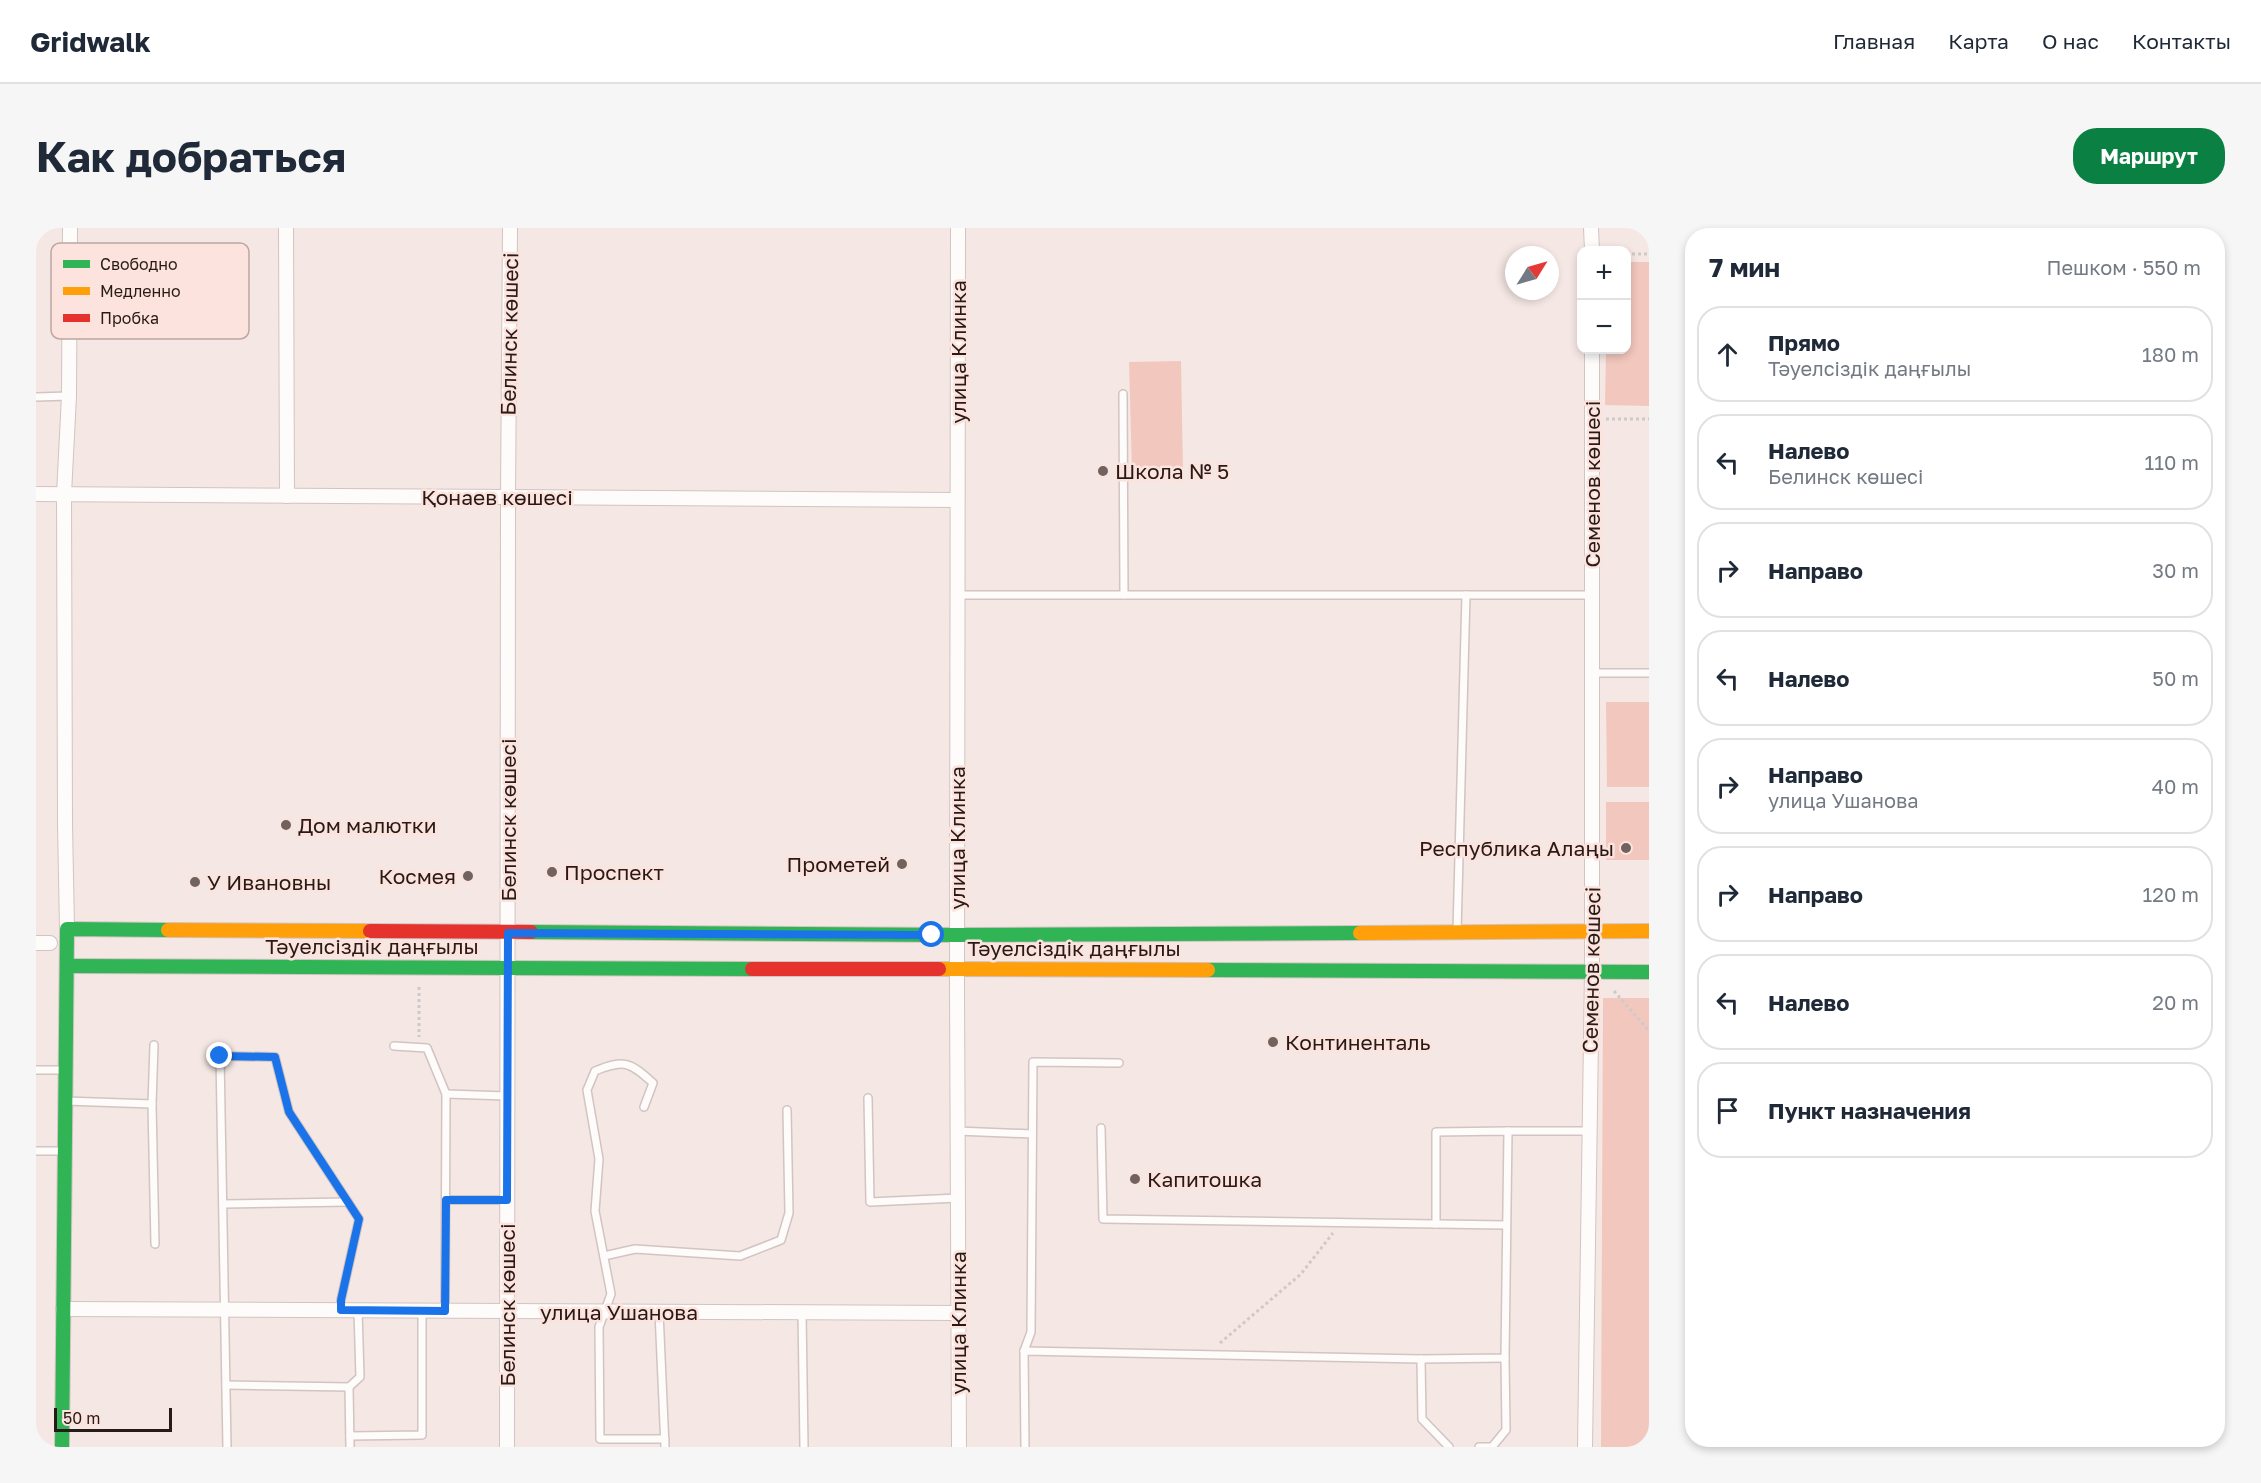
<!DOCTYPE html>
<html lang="ru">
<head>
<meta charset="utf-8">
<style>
  :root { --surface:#fff; --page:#f6f6f7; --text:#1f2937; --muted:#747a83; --line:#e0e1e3; --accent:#0b8043 }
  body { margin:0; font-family:"Golos Text",sans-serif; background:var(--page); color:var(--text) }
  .controls { position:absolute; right:18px; top:18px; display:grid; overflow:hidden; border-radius:12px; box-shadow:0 3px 9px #0003 }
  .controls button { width:54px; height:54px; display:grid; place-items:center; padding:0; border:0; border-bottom:2px solid var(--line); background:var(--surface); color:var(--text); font:30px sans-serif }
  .compass { position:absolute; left:1469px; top:18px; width:54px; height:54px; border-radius:50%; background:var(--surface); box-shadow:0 3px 9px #0003; rotate:53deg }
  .scale { position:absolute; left:18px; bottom:15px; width:118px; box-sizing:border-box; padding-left:6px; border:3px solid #281a16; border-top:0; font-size:16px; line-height:21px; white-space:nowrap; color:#281a16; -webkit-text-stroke:4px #fce3dd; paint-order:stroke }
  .stop { position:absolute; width:18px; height:18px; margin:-14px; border:4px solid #1a73e8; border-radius:50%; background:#fff }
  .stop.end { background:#1a73e8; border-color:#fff; box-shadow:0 2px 6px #0008 }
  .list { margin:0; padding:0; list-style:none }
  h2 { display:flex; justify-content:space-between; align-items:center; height:78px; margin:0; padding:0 24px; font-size:26px }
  h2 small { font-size:20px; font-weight:400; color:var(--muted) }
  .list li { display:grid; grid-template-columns:39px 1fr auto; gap:18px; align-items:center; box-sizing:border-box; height:96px; margin:0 12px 12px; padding:0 12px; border:2px solid var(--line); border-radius:24px }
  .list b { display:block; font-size:22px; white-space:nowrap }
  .list p { margin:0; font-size:20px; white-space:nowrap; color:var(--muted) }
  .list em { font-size:20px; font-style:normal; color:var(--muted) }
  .icon { flex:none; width:33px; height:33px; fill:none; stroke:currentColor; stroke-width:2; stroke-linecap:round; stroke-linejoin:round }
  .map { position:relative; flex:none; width:1613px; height:1219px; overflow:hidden; border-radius:24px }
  header { display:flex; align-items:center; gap:36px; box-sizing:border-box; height:84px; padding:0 30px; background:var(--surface); border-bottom:2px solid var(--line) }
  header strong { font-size:28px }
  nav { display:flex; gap:33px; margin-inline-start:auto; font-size:21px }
  .intro { display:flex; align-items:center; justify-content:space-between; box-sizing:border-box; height:144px; padding:0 36px }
  h1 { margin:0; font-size:42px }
  .button { padding:15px 27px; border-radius:24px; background:var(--accent); color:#fff; font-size:21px; font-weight:700 }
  main { display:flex; gap:36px; padding:0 36px }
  aside { flex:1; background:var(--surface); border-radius:24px; box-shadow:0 3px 9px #0003 }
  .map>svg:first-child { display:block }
  .green { fill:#f2c7bd }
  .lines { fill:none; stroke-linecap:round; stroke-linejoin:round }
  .lane-casing { stroke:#d2c4c1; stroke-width:10 }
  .street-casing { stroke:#d2c4c1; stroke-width:16 }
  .fast-casing { stroke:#d2c4c1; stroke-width:16 }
  .slow-casing { stroke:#d2c4c1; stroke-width:16 }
  .jam-casing { stroke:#d2c4c1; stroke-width:16 }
  .path { stroke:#cfcac9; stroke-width:3; stroke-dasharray:3 3; stroke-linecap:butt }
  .lane { stroke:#fefbfb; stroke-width:7 }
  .street { stroke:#fefbfb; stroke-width:14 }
  .fast { stroke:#30b455; stroke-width:14 }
  .slow { stroke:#ff9f0a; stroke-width:14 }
  .jam { stroke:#e5322d; stroke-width:14 }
  .route { stroke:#1a73e8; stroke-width:8 }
  .poi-dot { fill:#70625e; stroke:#fce3dd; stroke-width:2 }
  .labels { text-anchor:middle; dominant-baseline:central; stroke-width:5; stroke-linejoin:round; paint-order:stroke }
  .street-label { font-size:21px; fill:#281a16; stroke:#fce3dd }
  .poi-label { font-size:21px; fill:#281a16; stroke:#fce3dd; text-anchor:start }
  .key { fill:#fce3dd; stroke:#bca7a1; stroke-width:1.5 }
  .key-label { font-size:16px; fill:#281a16 }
</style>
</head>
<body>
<header>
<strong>Gridwalk</strong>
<nav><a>Главная</a><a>Карта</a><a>О нас</a><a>Контакты</a></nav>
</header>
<div class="intro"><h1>Как добраться</h1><a class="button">Маршрут</a></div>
<main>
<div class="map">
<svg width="1613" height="1219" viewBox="0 0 1613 1219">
  <rect width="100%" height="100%" fill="#f5e7e4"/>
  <!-- green -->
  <g class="green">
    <path d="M 1591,34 L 1613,34 L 1613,178 L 1569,177 L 1570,122 L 1590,122 Z"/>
    <path d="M 1145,133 L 1147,244 L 1096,244 L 1093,134 Z"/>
    <path d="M 1570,474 L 1613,474 L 1613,559 L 1571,559 Z"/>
    <rect x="1570" y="574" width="43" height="58"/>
    <path d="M 1567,770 L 1613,770 L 1613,1219 L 1565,1219 Z"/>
  </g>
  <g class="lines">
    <defs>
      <g id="lane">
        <path d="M 1087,166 L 1088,367"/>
        <path d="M 0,169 L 33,168"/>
        <path d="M 921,367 L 1556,367"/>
        <path d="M 1556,445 L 1613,445"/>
        <path d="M 1421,703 L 1430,367"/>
        <path d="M 358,818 L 391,820 L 410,866 L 409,1083"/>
        <path d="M 0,842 L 28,842"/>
        <path d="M 410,866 L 471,868"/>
        <path d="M 832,870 L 834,974 L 922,970"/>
        <path d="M 30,873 L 116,876 L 118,817"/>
        <path d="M 116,876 L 119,1016"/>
        <path d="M 608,879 L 617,855 C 594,834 588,831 559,843 L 551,862 L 563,931 L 559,983 L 575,1066 L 563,1099 L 564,1211 L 629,1211"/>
        <path d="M 1065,900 L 1067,991 L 1400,996 L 1400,904 L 1472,903 L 1469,1130 L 1385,1131"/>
        <path d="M 921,903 L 996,906"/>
        <path d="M 1472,903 L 1553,903"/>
        <path d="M 0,923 L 29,923"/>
        <path d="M 410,972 L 471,972"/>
        <path d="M 187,976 L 312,974"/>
        <path d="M 1400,996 L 1470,997"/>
        <path d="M 568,1028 L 599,1021 L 704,1028 L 745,1012 L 753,985 L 751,882"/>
        <path d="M 623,1084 L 629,1219"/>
        <path d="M 766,1084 L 768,1219"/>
        <path d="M 988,1123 L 995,1104 L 997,834 L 1083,835"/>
        <path d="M 190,1157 L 313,1159"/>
        <path d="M 314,1208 L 386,1207 L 386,1083"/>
        <path d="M 191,1219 L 184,828 L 239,829 L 253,884 L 323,991 L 305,1072 L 305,1082"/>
        <path d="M 314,1219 L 313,1159 L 324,1149 L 322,1082"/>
        <path d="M 989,1219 L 988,1123 L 1385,1131 L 1386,1191 L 1413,1219"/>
        <path d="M 1443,1219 L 1456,1219 L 1470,1202 L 1469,1130"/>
      </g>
      <g id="street">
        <path d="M 250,0 L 251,268"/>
        <path d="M 922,0 L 921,761 L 923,1219"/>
        <path d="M 1555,0 L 1556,22"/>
        <path d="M 0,266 L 921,272"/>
        <path d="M 31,701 L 29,596 L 28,266 L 33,168 L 34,0"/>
        <path d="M 0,715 L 14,715"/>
        <path d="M 27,1081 L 922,1085"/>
        <path d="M 471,1219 L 472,269 L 474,0"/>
        <path d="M 1549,1219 L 1556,743 L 1556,122"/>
      </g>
      <g id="fast">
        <path d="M 495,704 L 921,707 L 1324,705"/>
        <path d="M 31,738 L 716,741"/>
        <path d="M 1172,742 L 1613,744"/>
        <path d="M 26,1219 L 31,701 L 132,702"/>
      </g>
      <g id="slow">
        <path d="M 132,702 L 334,703"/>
        <path d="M 1324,705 L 1613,703"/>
        <path d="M 903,741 L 1172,742"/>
      </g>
      <g id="jam">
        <path d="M 334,703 L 495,704"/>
        <path d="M 716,741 L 903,741"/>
      </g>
    </defs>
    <!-- lane casing -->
    <use href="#lane" class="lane-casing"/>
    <!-- street casing -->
    <use href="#street" class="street-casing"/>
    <!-- fast casing -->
    <use href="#fast" class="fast-casing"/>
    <!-- slow casing -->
    <use href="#slow" class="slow-casing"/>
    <!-- jam casing -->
    <use href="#jam" class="jam-casing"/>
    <!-- path -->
    <g class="path">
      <path d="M 1590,26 L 1613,26"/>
      <path d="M 1570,191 L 1613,191"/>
      <path d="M 383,759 L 383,809"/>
      <path d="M 1578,763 L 1613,803"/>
      <path d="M 1184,1115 L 1265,1046 L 1297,1005"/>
    </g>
    <!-- lane -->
    <use href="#lane" class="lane"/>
    <!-- street -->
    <use href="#street" class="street"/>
    <!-- fast -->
    <use href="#fast" class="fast"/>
    <!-- slow -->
    <use href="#slow" class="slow"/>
    <!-- jam -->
    <use href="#jam" class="jam"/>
  </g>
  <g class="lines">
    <!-- route -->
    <path class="route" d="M 184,828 L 239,829 L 253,884 L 323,991 L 305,1072 L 305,1082 L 409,1083 L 410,972 L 471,972 L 472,705 L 896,707"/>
  </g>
  <!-- markers -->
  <g class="poi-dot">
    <circle cx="1067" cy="243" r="6"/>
    <circle cx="250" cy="597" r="6"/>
    <circle cx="1590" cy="620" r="6"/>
    <circle cx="866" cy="636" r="6"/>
    <circle cx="516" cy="644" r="6"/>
    <circle cx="432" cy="648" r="6"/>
    <circle cx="159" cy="654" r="6"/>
    <circle cx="1237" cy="814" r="6"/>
    <circle cx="1099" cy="951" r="6"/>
  </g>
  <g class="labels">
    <!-- street labels -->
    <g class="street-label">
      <text transform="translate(473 106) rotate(-89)">Белинск көшесі</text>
      <text transform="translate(922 124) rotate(-90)">улица Клинка</text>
      <text transform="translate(1556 256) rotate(-90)">Семенов көшесі</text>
      <text x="461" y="269">Қонаев көшесі</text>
      <text transform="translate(472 592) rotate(-90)">Белинск көшесі</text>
      <text transform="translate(921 610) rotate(-90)">улица Клинка</text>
      <text x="336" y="718">Тәуелсіздік даңғылы</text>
      <text x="1038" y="720">Тәуелсіздік даңғылы</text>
      <text transform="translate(1555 742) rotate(-89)">Семенов көшесі</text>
      <text transform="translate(471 1077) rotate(-90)">Белинск көшесі</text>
      <text x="583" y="1084">улица Ушанова</text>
      <text transform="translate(922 1095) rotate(-90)">улица Клинка</text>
    </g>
    <!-- poi labels -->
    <g class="poi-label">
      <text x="1079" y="243">Школа № 5</text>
      <text x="262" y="597">Дом малютки</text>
      <text x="1578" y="620" text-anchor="end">Республика Алаңы</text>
      <text x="854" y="636" text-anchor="end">Прометей</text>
      <text x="528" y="644">Проспект</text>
      <text x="420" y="648" text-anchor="end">Космея</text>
      <text x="171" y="654">У Ивановны</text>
      <text x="1249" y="814">Континенталь</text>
      <text x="1111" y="951">Капитошка</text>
    </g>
  </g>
  <!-- legend -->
  <rect x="15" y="15" width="198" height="96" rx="9" class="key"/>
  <rect x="27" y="32" width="27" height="8" fill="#30b455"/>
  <rect x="27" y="59" width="27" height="8" fill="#ff9f0a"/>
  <rect x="27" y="86" width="27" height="8" fill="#e5322d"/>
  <g class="key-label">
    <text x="64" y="42">Свободно</text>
    <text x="64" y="69">Медленно</text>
    <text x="64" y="96">Пробка</text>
  </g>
</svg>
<div class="controls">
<button>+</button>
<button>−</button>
</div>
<svg class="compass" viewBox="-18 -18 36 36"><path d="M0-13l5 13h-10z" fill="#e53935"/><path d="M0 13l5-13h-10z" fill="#747a83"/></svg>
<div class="scale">50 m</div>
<div class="stop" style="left:896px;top:707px"></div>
<div class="stop end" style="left:184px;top:828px"></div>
</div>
<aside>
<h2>7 мин<small>Пешком · 550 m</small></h2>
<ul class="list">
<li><svg class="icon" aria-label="ahead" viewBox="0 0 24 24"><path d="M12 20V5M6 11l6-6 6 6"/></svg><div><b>Прямо</b><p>Тәуелсіздік даңғылы</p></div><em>180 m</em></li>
<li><svg class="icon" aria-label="left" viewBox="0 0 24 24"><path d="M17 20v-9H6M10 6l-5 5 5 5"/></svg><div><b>Налево</b><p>Белинск көшесі</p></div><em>110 m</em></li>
<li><svg class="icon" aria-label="right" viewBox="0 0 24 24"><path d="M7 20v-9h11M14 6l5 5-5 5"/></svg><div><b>Направо</b></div><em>30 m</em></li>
<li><svg class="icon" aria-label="left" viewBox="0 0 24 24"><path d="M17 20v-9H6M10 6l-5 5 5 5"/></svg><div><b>Налево</b></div><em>50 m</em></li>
<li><svg class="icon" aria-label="right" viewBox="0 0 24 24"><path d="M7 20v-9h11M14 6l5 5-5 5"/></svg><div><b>Направо</b><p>улица Ушанова</p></div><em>40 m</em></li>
<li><svg class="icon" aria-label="right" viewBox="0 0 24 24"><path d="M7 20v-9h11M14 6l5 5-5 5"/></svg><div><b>Направо</b></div><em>120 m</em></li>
<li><svg class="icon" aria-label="left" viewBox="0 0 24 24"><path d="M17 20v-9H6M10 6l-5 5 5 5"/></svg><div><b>Налево</b></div><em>20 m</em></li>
<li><svg class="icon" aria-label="arrive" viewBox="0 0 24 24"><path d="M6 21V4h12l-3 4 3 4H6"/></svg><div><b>Пункт назначения</b></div></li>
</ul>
</aside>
</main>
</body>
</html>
